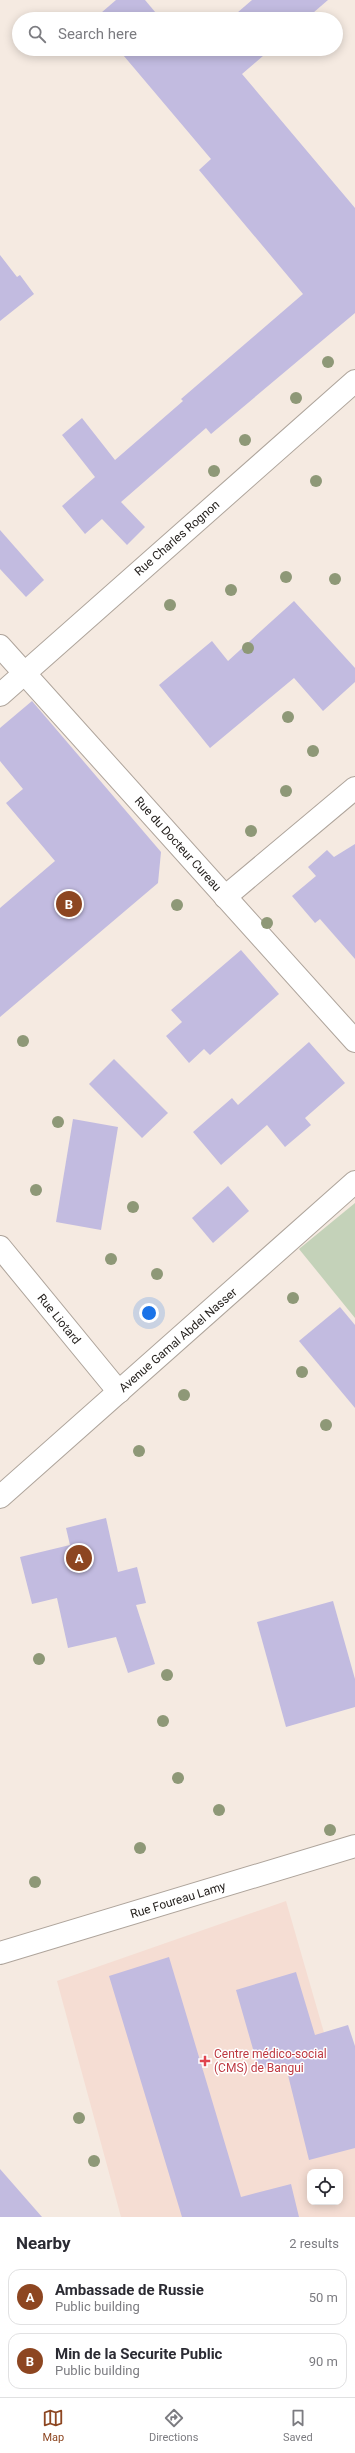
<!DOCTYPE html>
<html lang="en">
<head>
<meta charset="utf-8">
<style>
  :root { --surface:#fff; --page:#f2f2f3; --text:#2b2b33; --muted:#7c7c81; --line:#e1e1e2; --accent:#8d4621 }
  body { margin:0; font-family:Roboto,sans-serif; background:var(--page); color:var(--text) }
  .controls { position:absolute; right:12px; bottom:12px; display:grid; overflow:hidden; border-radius:8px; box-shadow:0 2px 10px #0003 }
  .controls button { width:36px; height:36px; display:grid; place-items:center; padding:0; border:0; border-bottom:1px solid var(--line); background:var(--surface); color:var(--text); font:20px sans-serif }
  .you { position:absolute; left:149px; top:1313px; width:14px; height:14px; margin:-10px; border:3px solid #fff; border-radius:50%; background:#1a73e8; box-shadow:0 0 0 6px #1a73e833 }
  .badge { display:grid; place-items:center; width:26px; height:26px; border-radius:50%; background:var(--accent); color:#fff; font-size:13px; font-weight:700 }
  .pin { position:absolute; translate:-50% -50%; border:2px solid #fff; box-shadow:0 1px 4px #0006 }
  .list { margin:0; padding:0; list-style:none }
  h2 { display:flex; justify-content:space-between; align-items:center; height:52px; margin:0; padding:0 16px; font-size:17px }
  h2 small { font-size:13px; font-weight:400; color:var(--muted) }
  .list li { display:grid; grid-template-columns:26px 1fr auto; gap:12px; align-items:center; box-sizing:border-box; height:56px; margin:0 8px 8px; padding:0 8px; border:1px solid var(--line); border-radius:12px }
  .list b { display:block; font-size:15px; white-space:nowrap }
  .list p { margin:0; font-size:13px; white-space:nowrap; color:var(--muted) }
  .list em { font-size:13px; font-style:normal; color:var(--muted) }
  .icon { flex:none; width:22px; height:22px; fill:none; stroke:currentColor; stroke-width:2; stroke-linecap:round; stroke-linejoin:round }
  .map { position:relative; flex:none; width:355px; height:2217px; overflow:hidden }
  .search { position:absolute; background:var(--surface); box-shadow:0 2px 10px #0003; left:12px; right:12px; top:12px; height:44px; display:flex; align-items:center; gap:10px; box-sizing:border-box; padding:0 14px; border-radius:22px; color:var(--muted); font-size:15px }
  .sheet { height:180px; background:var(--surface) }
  nav { display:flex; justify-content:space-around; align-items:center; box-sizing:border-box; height:56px; border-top:1px solid var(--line); background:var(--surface); font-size:11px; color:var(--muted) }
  nav a { display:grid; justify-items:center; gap:2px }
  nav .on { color:var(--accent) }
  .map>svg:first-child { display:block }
  .medical { fill:#f5ddd3; fill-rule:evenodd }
  .green { fill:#c4d2b9 }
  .building { fill:#c2bbe0 }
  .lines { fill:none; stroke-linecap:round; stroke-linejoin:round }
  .minor-casing { stroke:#aea49b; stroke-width:24 }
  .minor { stroke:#fff; stroke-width:22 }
  .tree { fill:#8e9877 }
  .health-dot { fill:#e0444e; stroke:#fff; stroke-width:1.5 }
  .labels { text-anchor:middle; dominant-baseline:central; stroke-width:3; stroke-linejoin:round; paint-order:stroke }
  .street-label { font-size:12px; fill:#221e1b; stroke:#fff }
  .health-label { font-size:12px; fill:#be3a42; stroke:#fff; text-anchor:start }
</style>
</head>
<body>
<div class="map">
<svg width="355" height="2217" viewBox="0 0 355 2217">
  <rect width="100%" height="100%" fill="#f5eae1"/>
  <!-- medical -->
  <path class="medical" d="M 286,1901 L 355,2140 L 355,2217 L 121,2217 L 57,1981 ZM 310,2172 L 340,2172 L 340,2202 L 310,2202 Z"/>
  <!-- green -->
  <path class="green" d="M 355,1203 L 355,1318 L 299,1249 Z"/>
  <!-- building -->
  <g class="building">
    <path d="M 116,0 L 145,0 L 161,19 L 94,19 Z"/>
    <path d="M 252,0 L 328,0 L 306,19 L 230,19 Z"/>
    <path d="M 118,49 L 186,49 L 190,53 L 195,49 L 271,49 L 242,74 L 355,208 L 355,313 L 211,434 L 206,428 L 121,502 L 145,527 L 127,545 L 102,519 L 85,534 L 62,506 L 95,477 L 62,435 L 82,418 L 115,460 L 183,401 L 181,399 L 303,294 L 199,170 L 211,159 Z"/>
    <path d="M 0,255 L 17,277 L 20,275 L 34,294 L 0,321 Z"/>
    <path d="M 0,530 L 44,580 L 26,597 L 0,569 Z"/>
    <path d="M 294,601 L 355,668 L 355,682 L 323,711 L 294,678 L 210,748 L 159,685 L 212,641 L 228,661 Z"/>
    <path d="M 32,701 L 161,852 L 158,883 L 0,1017 L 0,908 L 55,861 L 6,803 L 23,789 L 0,761 L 0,728 Z"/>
    <path d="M 355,844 L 355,959 L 320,919 L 315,923 L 292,896 L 316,876 L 308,867 L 327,850 L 334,857 Z"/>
    <path d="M 241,950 L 279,994 L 210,1055 L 204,1049 L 189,1063 L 166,1036 L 182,1022 L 171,1010 Z"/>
    <path d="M 309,1042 L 345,1083 L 305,1118 L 311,1125 L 285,1147 L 267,1125 L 221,1165 L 193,1132 L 232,1098 L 238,1105 Z"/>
    <path d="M 114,1059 L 168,1113 L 142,1138 L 89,1084 Z"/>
    <path d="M 73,1119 L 118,1127 L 101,1230 L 56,1222 Z"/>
    <path d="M 228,1186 L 249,1211 L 213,1243 L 192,1218 Z"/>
    <path d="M 340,1307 L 355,1325 L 355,1408 L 299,1341 Z"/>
    <path d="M 106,1518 L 118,1572 L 137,1567 L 146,1603 L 136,1605 L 155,1664 L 128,1673 L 116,1637 L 68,1648 L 57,1598 L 32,1604 L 20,1557 L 70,1545 L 66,1528 Z"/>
    <path d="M 333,1601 L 355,1679 L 355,1707 L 286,1727 L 257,1622 Z"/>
    <path d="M 169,1957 L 241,2197 L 291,2184 L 299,2217 L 182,2217 L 109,1976 Z"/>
    <path d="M 296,1972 L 315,2035 L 348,2025 L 355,2046 L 355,2148 L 309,2160 L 285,2063 L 259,2070 L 236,1990 Z"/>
    <path d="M 0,2169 L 42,2217 L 0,2217 Z"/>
  </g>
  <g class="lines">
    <defs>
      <g id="minor">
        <path d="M 0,646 L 355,1041"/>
        <path d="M 0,695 L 355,381"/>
        <path d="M 225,897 L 355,788"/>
        <path d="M 0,1247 L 119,1392"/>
        <path d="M 0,1497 L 355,1182"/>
        <path d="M 0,1953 L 355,1846"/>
      </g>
    </defs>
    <!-- minor casing -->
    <use href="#minor" class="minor-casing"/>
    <!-- minor -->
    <use href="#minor" class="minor"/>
  </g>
  <!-- trees -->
  <g class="tree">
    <circle cx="328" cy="362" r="6"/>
    <circle cx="296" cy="398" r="6"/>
    <circle cx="245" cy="440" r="6"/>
    <circle cx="214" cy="471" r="6"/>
    <circle cx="316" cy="481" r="6"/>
    <circle cx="286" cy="577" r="6"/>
    <circle cx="335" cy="579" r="6"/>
    <circle cx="231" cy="590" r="6"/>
    <circle cx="170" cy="605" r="6"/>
    <circle cx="248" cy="648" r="6"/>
    <circle cx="288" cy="717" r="6"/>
    <circle cx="313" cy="751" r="6"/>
    <circle cx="286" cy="791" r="6"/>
    <circle cx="251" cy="831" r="6"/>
    <circle cx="177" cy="905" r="6"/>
    <circle cx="267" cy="923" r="6"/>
    <circle cx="23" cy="1041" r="6"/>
    <circle cx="58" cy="1122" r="6"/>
    <circle cx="36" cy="1190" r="6"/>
    <circle cx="133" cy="1207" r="6"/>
    <circle cx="111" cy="1259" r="6"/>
    <circle cx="157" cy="1274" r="6"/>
    <circle cx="293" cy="1298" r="6"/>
    <circle cx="302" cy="1372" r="6"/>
    <circle cx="184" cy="1395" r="6"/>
    <circle cx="326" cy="1425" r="6"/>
    <circle cx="139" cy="1451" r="6"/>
    <circle cx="39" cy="1659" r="6"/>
    <circle cx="167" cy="1675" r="6"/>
    <circle cx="163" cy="1721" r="6"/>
    <circle cx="178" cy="1778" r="6"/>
    <circle cx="219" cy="1810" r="6"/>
    <circle cx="330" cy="1830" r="6"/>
    <circle cx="140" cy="1848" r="6"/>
    <circle cx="35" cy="1882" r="6"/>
    <circle cx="79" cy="2118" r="6"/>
    <circle cx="94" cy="2161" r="6"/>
  </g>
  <!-- markers -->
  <path class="health-dot" d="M203 2055h4v4h4v4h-4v4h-4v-4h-4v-4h4z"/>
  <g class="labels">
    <!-- street labels -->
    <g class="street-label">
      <text transform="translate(177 538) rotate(-41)">Rue Charles Rognon</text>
      <text transform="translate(178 844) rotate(48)">Rue du Docteur Cureau</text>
      <text transform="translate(59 1319) rotate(51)">Rue Liotard</text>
      <text transform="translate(178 1340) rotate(-41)">Avenue Gamal Abdel Nasser</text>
      <text transform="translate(178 1900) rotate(-17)">Rue Foureau Lamy</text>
    </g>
    <!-- health labels -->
    <g class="health-label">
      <text x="214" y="2054">Centre médico-social<tspan x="214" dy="14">(CMS) de Bangui</tspan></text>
    </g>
  </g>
</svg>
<div class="controls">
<button><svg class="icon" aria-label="locate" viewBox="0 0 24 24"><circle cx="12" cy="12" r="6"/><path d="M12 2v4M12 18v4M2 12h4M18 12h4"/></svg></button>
</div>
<div class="you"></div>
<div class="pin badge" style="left:79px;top:1558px">A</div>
<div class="pin badge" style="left:69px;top:904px">B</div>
<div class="search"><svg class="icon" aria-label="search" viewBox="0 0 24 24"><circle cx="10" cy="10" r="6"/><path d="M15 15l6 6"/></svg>Search here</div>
</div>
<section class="sheet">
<h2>Nearby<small>2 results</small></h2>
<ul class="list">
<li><span class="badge">A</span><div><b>Ambassade de Russie</b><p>Public building</p></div><em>50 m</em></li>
<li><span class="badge">B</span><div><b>Min de la Securite Public</b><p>Public building</p></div><em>90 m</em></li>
</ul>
</section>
<nav>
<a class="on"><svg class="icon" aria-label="map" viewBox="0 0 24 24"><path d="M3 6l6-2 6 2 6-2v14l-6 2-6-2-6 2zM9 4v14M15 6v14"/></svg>Map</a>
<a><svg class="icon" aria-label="directions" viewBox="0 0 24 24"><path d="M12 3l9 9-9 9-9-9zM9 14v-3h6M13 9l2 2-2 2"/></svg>Directions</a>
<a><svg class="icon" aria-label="saved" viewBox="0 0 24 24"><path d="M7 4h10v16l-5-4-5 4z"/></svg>Saved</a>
</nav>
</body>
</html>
